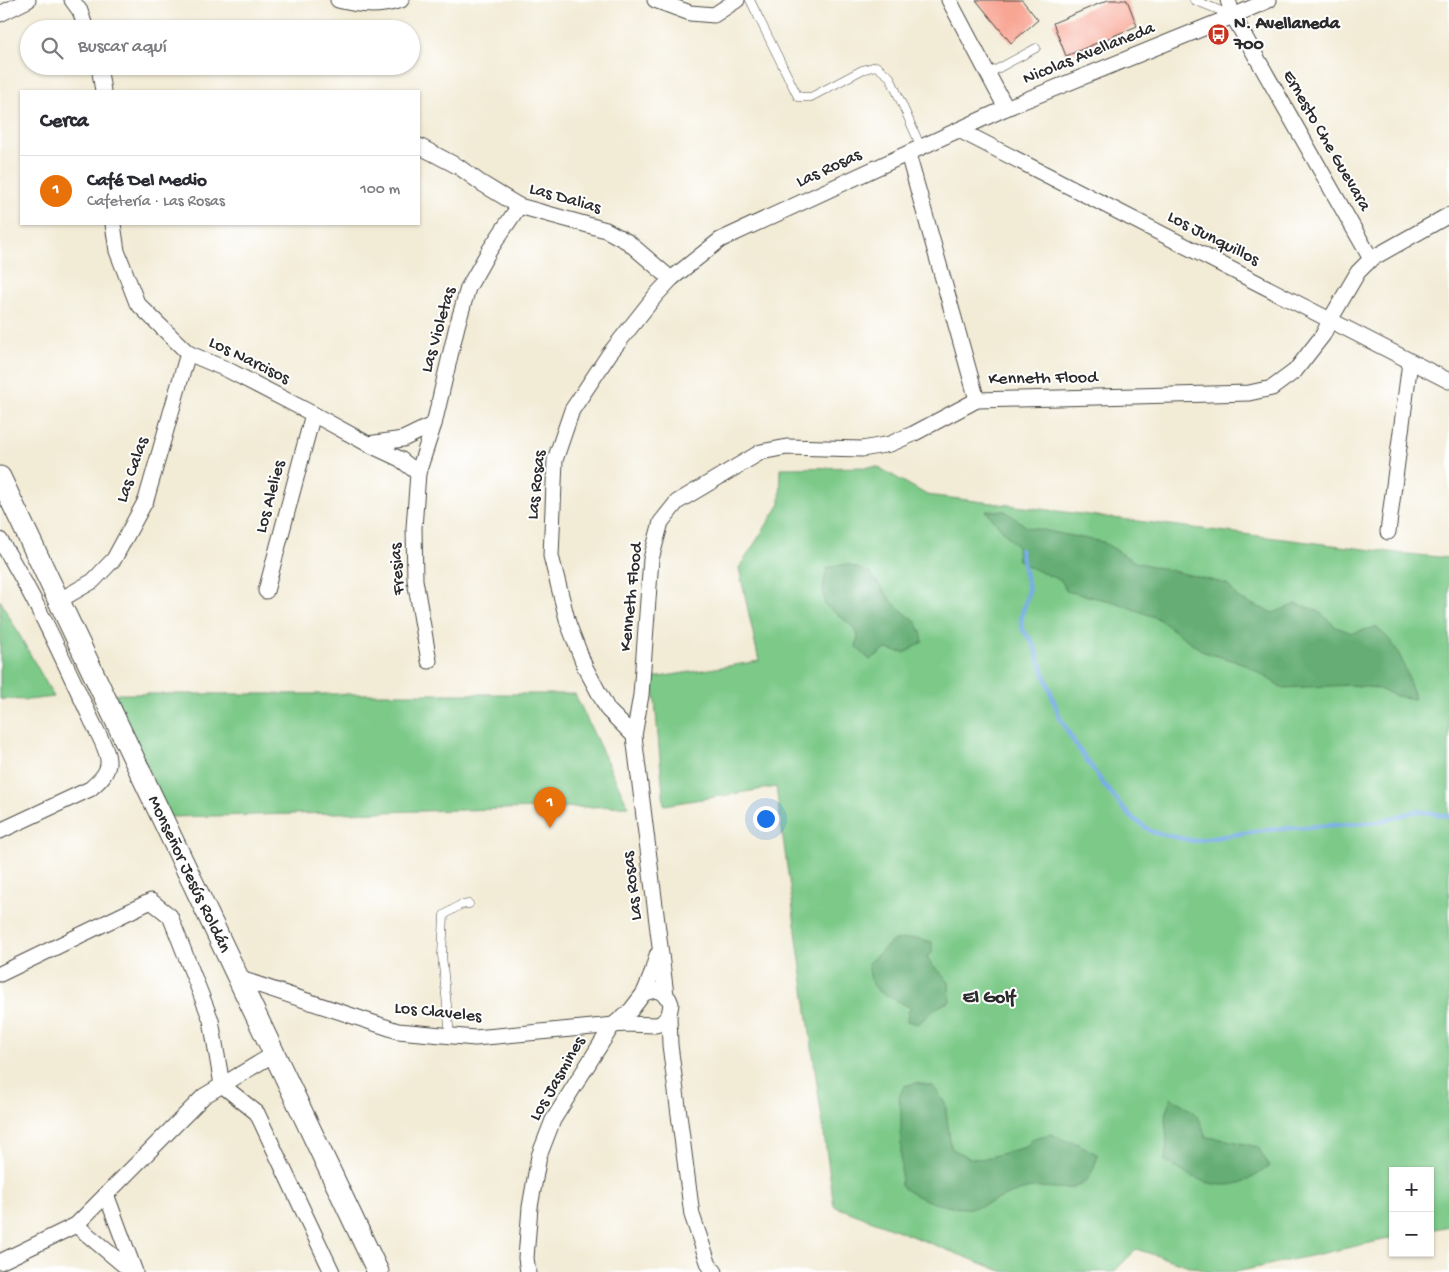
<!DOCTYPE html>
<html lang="es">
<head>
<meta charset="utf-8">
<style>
  :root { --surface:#fff; --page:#f7f7f7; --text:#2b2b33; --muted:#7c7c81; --line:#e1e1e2; --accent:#c8321e }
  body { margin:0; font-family:"Gochi Hand",sans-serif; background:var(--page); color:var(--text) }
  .controls { position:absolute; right:15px; bottom:15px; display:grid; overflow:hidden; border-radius:0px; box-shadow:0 1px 4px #0004 }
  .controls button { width:45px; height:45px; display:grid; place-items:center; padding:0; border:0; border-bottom:1px solid var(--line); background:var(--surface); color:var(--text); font:25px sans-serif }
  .you { position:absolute; left:765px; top:818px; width:18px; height:18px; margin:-12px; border:4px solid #fff; border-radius:50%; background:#1a73e8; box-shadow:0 0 0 8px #1a73e833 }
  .badge { display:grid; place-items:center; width:32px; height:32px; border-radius:50%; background:var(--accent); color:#fff; font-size:16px; font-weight:700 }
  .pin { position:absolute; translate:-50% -41px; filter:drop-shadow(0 1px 2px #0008) }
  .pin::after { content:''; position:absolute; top:26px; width:18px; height:15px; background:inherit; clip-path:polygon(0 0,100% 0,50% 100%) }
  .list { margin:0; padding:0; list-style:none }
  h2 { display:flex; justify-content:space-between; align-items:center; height:65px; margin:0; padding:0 20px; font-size:21px }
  h2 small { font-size:16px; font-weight:400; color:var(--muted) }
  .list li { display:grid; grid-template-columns:32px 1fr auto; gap:15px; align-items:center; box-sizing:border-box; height:70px; padding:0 20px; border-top:1px solid var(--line) }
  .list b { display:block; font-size:19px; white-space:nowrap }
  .list p { margin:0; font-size:16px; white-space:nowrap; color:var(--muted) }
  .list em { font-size:16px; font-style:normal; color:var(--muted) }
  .icon { flex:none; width:28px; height:28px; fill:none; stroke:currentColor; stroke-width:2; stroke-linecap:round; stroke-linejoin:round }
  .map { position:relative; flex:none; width:1449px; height:1272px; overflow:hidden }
  .search { position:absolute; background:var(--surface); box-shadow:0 1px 4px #0004; left:20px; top:20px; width:400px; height:55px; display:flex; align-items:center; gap:12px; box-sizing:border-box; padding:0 18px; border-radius:28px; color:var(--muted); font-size:19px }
  .panel { position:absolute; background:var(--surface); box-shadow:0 1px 4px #0004; left:20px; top:90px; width:400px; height:135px; border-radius:0px }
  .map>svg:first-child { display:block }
  .green { fill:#7cc988; stroke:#547a5a }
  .forest { fill:#65ad74; stroke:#486c50 }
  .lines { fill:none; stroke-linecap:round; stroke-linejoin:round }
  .stream { stroke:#78ade6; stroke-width:4.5 }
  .building { fill:#f8a694 }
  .lane-casing { stroke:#494844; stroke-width:9 }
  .street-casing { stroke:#494844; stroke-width:17 }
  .secondary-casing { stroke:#494844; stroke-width:23 }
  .lane { stroke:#fff; stroke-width:8 }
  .street { stroke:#fff; stroke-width:15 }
  .secondary { stroke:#fff; stroke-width:21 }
  .labels { text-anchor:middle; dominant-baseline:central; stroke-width:4; stroke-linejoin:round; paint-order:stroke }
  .poi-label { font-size:18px; font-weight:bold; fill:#2b2b2b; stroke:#fff; text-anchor:start }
  .street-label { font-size:18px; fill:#2b2b2b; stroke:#fff }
  .neighbourhood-label { font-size:19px; font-weight:bold; fill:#2b2b2b; stroke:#fff }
</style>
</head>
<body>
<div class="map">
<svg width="1449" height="1272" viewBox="0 0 1449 1272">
  <rect width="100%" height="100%" fill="#fff"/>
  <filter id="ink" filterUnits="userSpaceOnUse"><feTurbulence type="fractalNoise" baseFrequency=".02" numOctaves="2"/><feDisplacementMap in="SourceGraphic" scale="10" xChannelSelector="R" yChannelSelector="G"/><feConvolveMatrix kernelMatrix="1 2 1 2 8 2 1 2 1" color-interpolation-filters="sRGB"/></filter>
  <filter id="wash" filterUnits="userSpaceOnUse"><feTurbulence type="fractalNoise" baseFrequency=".0096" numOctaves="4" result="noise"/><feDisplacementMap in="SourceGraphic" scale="20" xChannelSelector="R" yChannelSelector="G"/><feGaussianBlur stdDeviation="1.12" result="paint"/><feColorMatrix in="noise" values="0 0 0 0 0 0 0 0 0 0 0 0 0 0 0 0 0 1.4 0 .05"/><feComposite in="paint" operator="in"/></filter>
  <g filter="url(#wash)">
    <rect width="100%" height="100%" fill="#f2ebd5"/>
    <!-- green -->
    <g class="green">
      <path d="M 878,467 L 927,495 L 1397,553 L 1449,558 L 1449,1226 L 1430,1230 L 1430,1171 L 1393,1171 L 1393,1238 L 1236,1272 L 1208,1272 L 1136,1249 L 1114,1272 L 1004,1272 L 834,1206 L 776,787 L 664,805 L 653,678 L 759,661 L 739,568 L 780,504 L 781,468 Z"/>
      <path d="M 0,600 L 1,602 L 54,697 L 28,700 L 0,699 Z"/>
      <path d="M 114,694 L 575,694 L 628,806 L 170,817 Z"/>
    </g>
    <!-- forest -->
    <g class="forest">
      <path d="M 986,511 L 1005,511 L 1027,527 L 1103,542 L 1135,562 L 1227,584 L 1239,599 L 1273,613 L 1296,604 L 1317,610 L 1336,627 L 1352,633 L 1375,627 C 1403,647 1404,669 1415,699 L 1397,696 L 1376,688 L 1351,685 L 1283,688 L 1245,664 L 1204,652 L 1157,618 L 1114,602 L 1066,591 L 1062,581 L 1029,567 L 1018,560 L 1017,547 Z"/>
      <path d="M 847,564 L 871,574 L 893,603 L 916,622 L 921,632 L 923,642 L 904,653 L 886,649 L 870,660 L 856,647 L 858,635 L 850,624 L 825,605 L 823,588 L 827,568 Z"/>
      <path d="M 916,938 L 932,942 L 932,953 L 927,956 L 932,965 L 949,982 L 950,1001 L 936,1008 L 918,1024 L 907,1021 L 908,1012 L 911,1008 L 878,991 L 871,981 L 868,963 L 894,940 Z"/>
      <path d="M 916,1083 L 933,1086 L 945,1103 L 951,1148 L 969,1158 L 982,1159 L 1026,1147 L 1034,1138 L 1051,1134 L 1067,1141 L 1079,1144 L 1098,1155 C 1095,1165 1090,1182 1078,1186 C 1063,1192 1048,1185 1032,1188 C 1014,1191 998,1200 981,1206 C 959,1213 918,1201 901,1186 L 901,1111 L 899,1097 L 904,1086 Z"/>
      <path d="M 1171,1098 C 1194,1111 1198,1112 1206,1137 L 1227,1140 L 1258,1147 L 1269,1166 C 1231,1198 1203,1185 1165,1161 L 1167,1140 L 1165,1119 Z"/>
    </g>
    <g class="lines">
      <!-- stream -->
      <path class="stream" d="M 1020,550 L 1029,590 L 1022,614 L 1021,624 L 1023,630 L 1033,643 L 1060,718 L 1074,742 L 1105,786 L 1130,816 L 1152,832 L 1194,841 L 1263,830 L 1378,822 L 1417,811 L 1449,816"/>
    </g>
    <g id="blocks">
      <!-- building -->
      <g class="building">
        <path d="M 976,0 L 1022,0 L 1038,20 L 1011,43 Z"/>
        <path d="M 1108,0 L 1127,0 L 1137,26 L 1066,56 L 1053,23 Z"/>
      </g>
    </g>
  </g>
  <g filter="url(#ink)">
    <use href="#blocks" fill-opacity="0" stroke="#494844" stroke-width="1"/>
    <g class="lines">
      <defs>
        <g id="lane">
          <path d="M 750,0 L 798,97 L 811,97 L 862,70 L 876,66 L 890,77 L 921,147"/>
          <path d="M 1194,0 L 1231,15"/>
          <path d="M 988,74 L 1036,48"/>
          <path d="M 450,1036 L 442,955 L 444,915 L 460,905 L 469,904"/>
        </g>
        <g id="street">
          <path d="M 72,0 L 80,11 L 86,29"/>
          <path d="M 338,0 C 362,6 378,7 401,0"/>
          <path d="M 655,0 L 690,13 L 714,15 L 737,0"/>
          <path d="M 949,0 L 1006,108"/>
          <path d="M 1228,0 L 1233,16 L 1371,259"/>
          <path d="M 0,14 L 28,0"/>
          <path d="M 99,66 L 103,91"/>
          <path d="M 959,130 L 1449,381"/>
          <path d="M 419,146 L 459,167 L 481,183 L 519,206 L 606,230 L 628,242 L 671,279"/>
          <path d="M 908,154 L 977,400"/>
          <path d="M 113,224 L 117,251 L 137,303 L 188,353 L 228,370 L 313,414 L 368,444 L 403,439 L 434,424"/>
          <path d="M 368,444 L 400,459 L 418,473"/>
          <path d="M 1388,532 L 1410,362"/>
          <path d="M 0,540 C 35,597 63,659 91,719 C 96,730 108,750 108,761 C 109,773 98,782 90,789 L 0,831"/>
          <path d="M 266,591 L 313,414"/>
          <path d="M 60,600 L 93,581 L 114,559 L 146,500 L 188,353"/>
          <path d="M 429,661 L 415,580 L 414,528 L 418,473 L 434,424 L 457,326 L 468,288 L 489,251 L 519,206"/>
          <path d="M 634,736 L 608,710 L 585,667 L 568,623 L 551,556 L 555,460 L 572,410 L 610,353 L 656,295 L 671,279 L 720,240 L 1006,108 L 1233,16 L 1269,0"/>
          <path d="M 0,974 L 151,901 L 170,916 L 211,1020 L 222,1085 L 257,1113 L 332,1272"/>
          <path d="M 238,978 L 398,1031 L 475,1038 L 625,1024 L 656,1025 L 662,1023 L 669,1015 L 671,1004 L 669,999 L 661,992 L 655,990 L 644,993"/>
          <path d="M 666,995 L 634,736 L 641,695 L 651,559 L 661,522 L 677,502 L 761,452 L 787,447 L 862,449 L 890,444 L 913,434 L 977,400 L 1249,393 L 1272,388 L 1295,371 L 1323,335 L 1330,320 L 1358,272 L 1371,259 L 1449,215"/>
          <path d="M 669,1015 L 670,1045 L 692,1215 L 709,1265 L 715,1272"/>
          <path d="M 106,1194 L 135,1272"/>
          <path d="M 76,1225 L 132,1272"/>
          <path d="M 0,1262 L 76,1225 L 204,1096 L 274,1054"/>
          <path d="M 528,1272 L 526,1258 L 530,1207 L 539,1156 L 553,1120 L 612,1026 L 631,1010 L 644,993 L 651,976 L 657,955"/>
        </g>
        <g id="secondary">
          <path id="s1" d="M 0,477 L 378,1272"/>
        </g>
      </defs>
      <!-- lane casing -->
      <use href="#lane" class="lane-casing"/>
      <!-- street casing -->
      <use href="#street" class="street-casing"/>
      <!-- secondary casing -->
      <use href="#secondary" class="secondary-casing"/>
      <!-- lane -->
      <use href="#lane" class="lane"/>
      <!-- street -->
      <use href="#street" class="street"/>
      <!-- secondary -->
      <use href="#secondary" class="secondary"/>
    </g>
  </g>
  <!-- icons -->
  <defs>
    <symbol id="bus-disc" viewBox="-11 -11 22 22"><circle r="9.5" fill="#c8321e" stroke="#fff"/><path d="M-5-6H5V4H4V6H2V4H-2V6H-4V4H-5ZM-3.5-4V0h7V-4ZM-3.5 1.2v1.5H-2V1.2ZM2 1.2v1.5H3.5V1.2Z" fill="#fff"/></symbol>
  </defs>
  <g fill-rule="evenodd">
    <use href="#bus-disc" x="1206" y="22" width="25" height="25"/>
  </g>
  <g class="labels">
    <!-- poi labels -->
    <g class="poi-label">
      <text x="1234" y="24">N. Avellaneda<tspan x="1234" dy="21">700</tspan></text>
    </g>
    <!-- street labels -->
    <g class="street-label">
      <text transform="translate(1089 54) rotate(-22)">Nicolas Avellaneda</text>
      <text transform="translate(1326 141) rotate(60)">Ernesto Che Guevara</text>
      <text transform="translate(829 169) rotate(-25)">Las Rosas</text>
      <text transform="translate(565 199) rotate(16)">Las Dalias</text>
      <text transform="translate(1213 239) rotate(27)">Los Junquillos</text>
      <text transform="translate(439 330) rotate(-74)">Las Violetas</text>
      <text transform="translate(249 361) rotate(26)">Los Narcisos</text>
      <text transform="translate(1043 379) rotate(-1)">Kenneth Flood</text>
      <text transform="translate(133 470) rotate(-71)">Las Calas</text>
      <text transform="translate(537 485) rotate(-84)">Las Rosas</text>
      <text transform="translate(271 497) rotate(-75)">Los Alelies</text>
      <text transform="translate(398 569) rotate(-94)">Fresias</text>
      <text transform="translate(632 597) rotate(-84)">Kenneth Flood</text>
      <text stroke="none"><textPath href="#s1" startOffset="440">Monseñor Jesús Roldán</textPath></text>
      <text transform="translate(633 886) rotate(-97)">Las Rosas</text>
      <text transform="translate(438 1013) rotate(6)">Los Claveles</text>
      <text transform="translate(558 1079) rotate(-60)">Los Jasmines</text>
    </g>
    <!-- neighbourhood labels -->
    <g class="neighbourhood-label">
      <text x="989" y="998">El Golf</text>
    </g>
  </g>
</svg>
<div class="controls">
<button>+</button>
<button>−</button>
</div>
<div class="you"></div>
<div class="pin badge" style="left:550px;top:828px;background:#e8710a">1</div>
<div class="search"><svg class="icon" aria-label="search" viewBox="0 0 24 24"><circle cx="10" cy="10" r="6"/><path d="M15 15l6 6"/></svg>Buscar aquí</div>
<section class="panel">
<h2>Cerca<small></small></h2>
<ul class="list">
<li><span class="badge" style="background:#e8710a">1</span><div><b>Café Del Medio</b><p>Cafetería · Las Rosas</p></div><em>100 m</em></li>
</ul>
</section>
</div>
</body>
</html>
